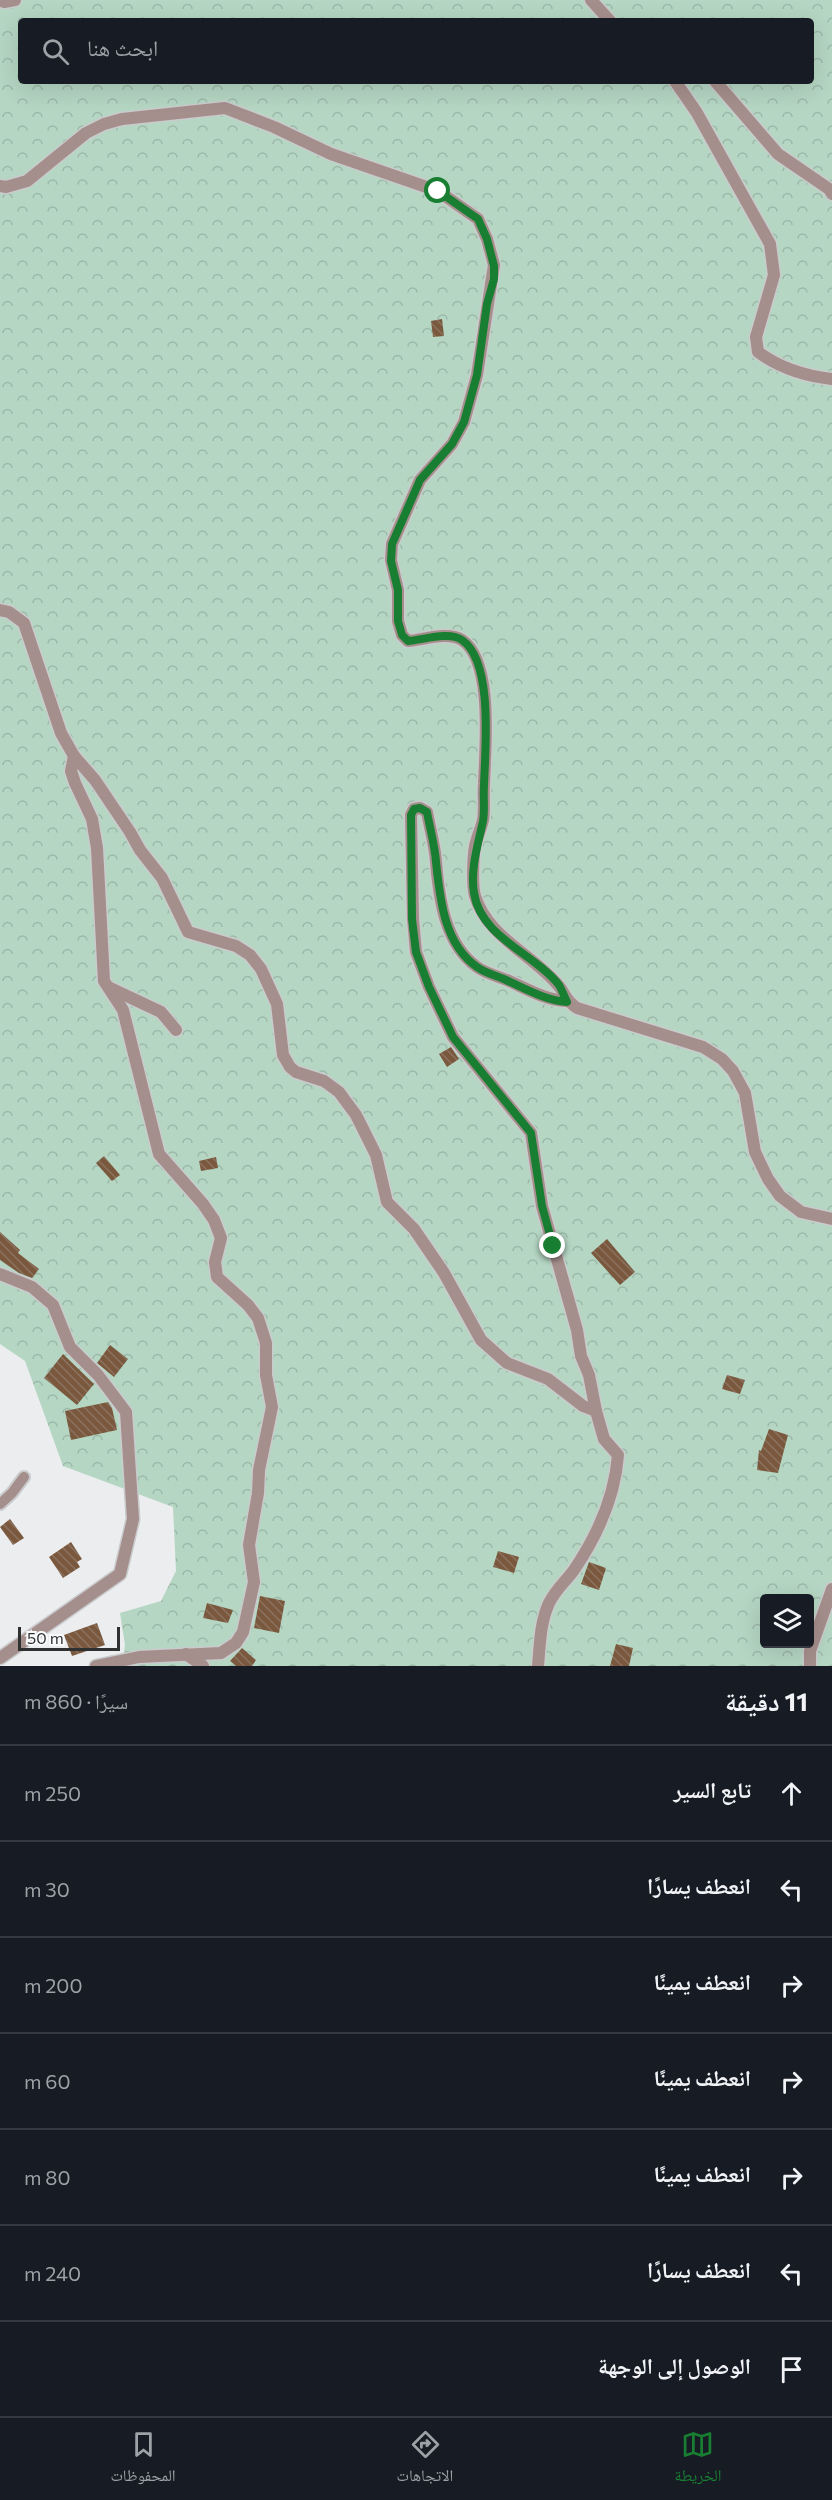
<!DOCTYPE html>
<html lang="ar">
<head>
<meta charset="utf-8">
<style>
  :root { --surface:#171b24; --page:#20242c; --text:#f1f3f6; --muted:#9ea1a6; --line:#363941; --accent:#187e32 }
  body { margin:0; font-family:Commissioner,"Noto Naskh Arabic",sans-serif; background:var(--page); color:var(--text); direction:rtl }
  .controls { position:absolute; right:18px; bottom:18px; display:grid; overflow:hidden; border-radius:6px; box-shadow:0 6px 24px #0002 }
  .controls button { width:54px; height:54px; display:grid; place-items:center; padding:0; border:0; border-bottom:2px solid var(--line); background:var(--surface); color:var(--text); font:30px sans-serif }
  .scale { position:absolute; left:18px; bottom:15px; width:102px; box-sizing:border-box; padding-left:6px; border:3px solid #2f3030; border-top:0; font-size:16px; line-height:21px; white-space:nowrap; color:#2f3030; -webkit-text-stroke:4px #fafbfc; paint-order:stroke }
  .stop { position:absolute; width:18px; height:18px; margin:-14px; border:4px solid #187e32; border-radius:50%; background:#fff }
  .stop.end { background:#187e32; border-color:#fff; box-shadow:0 2px 6px #0008 }
  .list { margin:0; padding:0; list-style:none }
  h2 { display:flex; justify-content:space-between; align-items:center; height:78px; margin:0; padding:0 24px; font-size:26px }
  h2 small { font-size:20px; font-weight:400; color:var(--muted) }
  .list li { display:grid; grid-template-columns:39px 1fr auto; gap:18px; align-items:center; box-sizing:border-box; height:96px; padding:0 24px; border-top:2px solid var(--line) }
  .list b { display:block; font-size:22px; white-space:nowrap }
  .list em { font-size:20px; font-style:normal; color:var(--muted) }
  .icon { flex:none; width:33px; height:33px; fill:none; stroke:currentColor; stroke-width:2; stroke-linecap:round; stroke-linejoin:round }
  .map { position:relative; flex:none; width:832px; height:1666px; overflow:hidden; direction:ltr }
  .search { position:absolute; background:var(--surface); box-shadow:0 6px 24px #0002; left:18px; right:18px; top:18px; height:66px; display:flex; align-items:center; gap:15px; box-sizing:border-box; padding:0 21px; border-radius:6px; color:var(--muted); font-size:22px }
  .sheet { height:750px; background:var(--surface) }
  nav { display:flex; justify-content:space-around; align-items:center; box-sizing:border-box; height:84px; border-top:2px solid var(--line); background:var(--surface); font-size:16px; color:var(--muted) }
  nav a { display:grid; justify-items:center; gap:3px }
  nav .on { color:var(--accent) }
  .map>svg:first-child { display:block }
  .forest { fill:url(#forest-crowns); fill-rule:evenodd }
  .building { fill:url(#building-back-hatch) }
  .lines { fill:none; stroke-linecap:round; stroke-linejoin:round }
  .pedestrian-casing { stroke:#cacbcd; stroke-width:14 }
  .minor-casing { stroke:#cacbcd; stroke-width:15 }
  .tertiary-casing { stroke:#cacbcd; stroke-width:15 }
  .pedestrian { stroke:#a58f8c; stroke-width:10 }
  .minor { stroke:#a58f8c; stroke-width:12 }
  .tertiary { stroke:#a58f8c; stroke-width:12 }
  .route { stroke:#187e32; stroke-width:8 }
</style>
</head>
<body>
<div class="map">
<svg width="832" height="1666" viewBox="0 0 832 1666">
  <defs>
    <pattern id="forest-crowns" width="20" height="18" patternUnits="userSpaceOnUse" patternTransform="scale(1.5)"><rect width="20" height="18" fill="#b5d6c3"/><path d="M2 6a3 3 0 1 1 6 0M12 15a3 3 0 1 1 6 0" fill="none" stroke="#9cb8a8"/></pattern>
    <pattern id="building-back-hatch" width="6" height="6" patternUnits="userSpaceOnUse" patternTransform="scale(1.5)"><rect width="6" height="6" fill="#7a583d"/><path d="M-1 5l2 2M0 0l6 6M5-1l2 2" fill="none" stroke="#8c725e"/></pattern>
  </defs>
  <rect width="100%" height="100%" fill="#ecedef"/>
  <!-- forest -->
  <path class="forest" d="M 0,0 L 832,0 L 832,1666 L 122,1666 L 125,1645 L 120,1613 L 161,1601 L 176,1571 L 173,1507 L 63,1466 L 25,1361 L 0,1344 ZM 21,21 L 811,21 L 811,81 L 21,81 ZM 764,1598 L 810,1598 L 810,1644 L 764,1644 Z"/>
  <!-- building -->
  <g class="building">
    <path d="M 442,319 L 444,336 L 433,337 L 431,321 Z"/>
    <path d="M 451,1047 L 459,1059 L 447,1067 L 439,1054 Z"/>
    <path d="M 104,1156 L 120,1175 L 112,1181 L 96,1163 Z"/>
    <path d="M 216,1157 L 218,1168 L 201,1171 L 199,1161 Z"/>
    <path d="M 0,1232 L 20,1250 L 18,1253 L 39,1269 L 32,1278 L 19,1273 L 0,1260 Z"/>
    <path d="M 607,1239 L 635,1272 L 620,1285 L 591,1253 Z"/>
    <path d="M 110,1345 L 128,1359 L 114,1377 L 97,1363 Z"/>
    <path d="M 63,1354 L 94,1384 L 77,1405 L 44,1378 Z"/>
    <path d="M 727,1375 L 745,1380 L 740,1394 L 722,1389 Z"/>
    <path d="M 108,1402 L 112,1408 L 117,1430 L 71,1440 L 65,1411 Z"/>
    <path d="M 769,1429 L 788,1435 L 778,1473 L 757,1470 L 759,1450 L 761,1451 Z"/>
    <path d="M 10,1519 L 24,1538 L 13,1545 L 0,1527 Z"/>
    <path d="M 71,1542 L 82,1559 L 77,1562 L 80,1567 L 63,1578 L 49,1557 Z"/>
    <path d="M 498,1551 L 519,1557 L 514,1573 L 493,1567 Z"/>
    <path d="M 589,1562 L 606,1568 L 599,1590 L 581,1584 Z"/>
    <path d="M 260,1596 L 285,1601 L 279,1633 L 254,1628 Z"/>
    <path d="M 207,1603 L 233,1610 L 228,1623 L 203,1618 Z"/>
    <path d="M 97,1623 L 105,1645 L 72,1656 L 64,1635 Z"/>
    <path d="M 616,1644 L 633,1648 L 629,1666 L 610,1666 Z"/>
    <path d="M 242,1648 L 256,1660 L 252,1666 L 236,1666 L 230,1661 Z"/>
  </g>
  <g class="lines">
    <defs>
      <path id="pedestrian" d="M 0,1504 L 12,1493 L 24,1477"/>
      <g id="minor">
        <path d="M 1,0 L 4,2 L 15,0"/>
        <path d="M 591,0 L 610,21"/>
        <path d="M 675,81 L 697,113 L 770,244 L 774,275 L 756,337 L 758,352 C 781,369 805,376 832,379"/>
        <path d="M 715,81 L 778,154 L 829,189 L 832,194"/>
        <path d="M 0,186 L 6,187 L 27,181 L 86,133 L 104,124 L 122,119 L 225,108 L 274,127 L 331,154 L 438,191 L 478,219 L 487,239 L 494,265 L 477,375 L 464,422 L 452,444 L 420,480 L 392,544 L 391,560 L 398,590 L 398,621 L 402,635 L 408,641 C 423,640 448,631 462,640 C 494,661 485,750 484,784 C 483,796 485,808 483,820 C 481,829 477,837 475,846 C 473,857 472,886 475,896 C 488,937 530,953 557,984 C 566,993 564,1000 577,1008 L 703,1047 L 722,1059 L 733,1071 L 745,1093 L 755,1152 L 768,1179 L 780,1196 L 801,1212 L 832,1219"/>
        <path d="M 0,610 L 9,612 L 24,623 L 61,733 L 74,756 L 71,771 L 75,783 L 92,819 L 97,848 L 104,981 L 123,1010 L 159,1154 L 203,1204 L 214,1220 L 221,1238 L 215,1262 L 217,1277 L 248,1305 L 258,1318 L 266,1343 L 266,1375 L 272,1407 L 259,1470 L 258,1493 L 249,1545 L 254,1582 L 243,1632 L 236,1643 L 221,1653 L 139,1657 L 96,1666"/>
        <path d="M 74,756 L 95,780 L 130,832 L 140,850 L 162,878 L 188,932 L 236,946 L 250,955 L 261,969 L 277,1004 L 283,1055 L 290,1067 L 296,1072 L 324,1081 L 339,1092 L 356,1115 L 376,1155 L 387,1202 L 414,1229 L 444,1273 L 481,1340 L 507,1363 L 548,1379 L 583,1406 L 596,1411"/>
        <path d="M 110,988 L 161,1012 L 176,1030"/>
        <path d="M 186,1654 L 203,1666"/>
        <path d="M 538,1666 C 540,1644 540,1623 549,1603 C 556,1589 566,1581 574,1570 C 597,1536 615,1496 618,1455 L 604,1439 L 596,1411 L 589,1375 L 581,1356 L 577,1330 L 542,1206 L 531,1133 L 453,1037 L 429,987 L 416,952 L 413,919 L 411,815 L 414,809 L 420,808 L 427,812 C 430,829 435,846 436,862 C 439,899 445,944 477,967 C 485,973 497,976 507,980 C 527,989 545,1000 567,1001"/>
        <path d="M 810,1666 L 810,1651 L 832,1589"/>
      </g>
      <path id="tertiary" d="M 0,1274 L 32,1287 L 53,1305 L 70,1347 L 98,1375 L 126,1412 L 133,1519 L 120,1574 L 0,1658"/>
    </defs>
    <!-- pedestrian casing -->
    <use href="#pedestrian" class="pedestrian-casing"/>
    <!-- minor casing -->
    <use href="#minor" class="minor-casing"/>
    <!-- tertiary casing -->
    <use href="#tertiary" class="tertiary-casing"/>
    <!-- pedestrian -->
    <use href="#pedestrian" class="pedestrian"/>
    <!-- minor -->
    <use href="#minor" class="minor"/>
    <!-- tertiary -->
    <use href="#tertiary" class="tertiary"/>
  </g>
  <g class="lines">
    <!-- route -->
    <path class="route" d="M 438,191 L 478,219 L 487,239 L 494,266 L 494,279 L 487,304 L 477,375 L 464,422 L 452,444 L 420,480 L 392,544 L 391,561 L 398,590 L 398,621 L 402,635 L 408,641 C 423,640 449,631 462,640 C 494,662 485,751 484,785 C 483,797 485,810 483,821 C 478,845 470,869 474,893 C 481,938 534,953 559,985 C 562,990 564,996 567,1002 C 545,1000 526,989 506,980 C 497,976 485,973 477,967 C 444,944 440,899 436,862 C 435,846 430,829 427,812 L 420,808 L 414,809 L 411,815 L 412,919 L 416,952 L 429,987 L 453,1037 L 531,1133 L 542,1206 L 553,1246"/>
  </g>
</svg>
<div class="controls">
<button><svg class="icon" aria-label="layers" viewBox="0 0 24 24"><path d="M12 4l9 5-9 5-9-5zM3 14l9 5 9-5"/></svg></button>
</div>
<div class="scale">50 m</div>
<div class="stop" style="left:438px;top:191px"></div>
<div class="stop end" style="left:553px;top:1246px"></div>
<div class="search"><svg class="icon" aria-label="search" viewBox="0 0 24 24"><circle cx="10" cy="10" r="6"/><path d="M15 15l6 6"/></svg>ابحث هنا</div>
</div>
<section class="sheet">
<h2>11 دقيقة<small>سيرًا · 860 m</small></h2>
<ul class="list">
<li><svg class="icon" aria-label="ahead" viewBox="0 0 24 24"><path d="M12 20V5M6 11l6-6 6 6"/></svg><div><b>تابع السير</b></div><em>250 m</em></li>
<li><svg class="icon" aria-label="left" viewBox="0 0 24 24"><path d="M17 20v-9H6M10 6l-5 5 5 5"/></svg><div><b>انعطف يسارًا</b></div><em>30 m</em></li>
<li><svg class="icon" aria-label="right" viewBox="0 0 24 24"><path d="M7 20v-9h11M14 6l5 5-5 5"/></svg><div><b>انعطف يمينًا</b></div><em>200 m</em></li>
<li><svg class="icon" aria-label="right" viewBox="0 0 24 24"><path d="M7 20v-9h11M14 6l5 5-5 5"/></svg><div><b>انعطف يمينًا</b></div><em>60 m</em></li>
<li><svg class="icon" aria-label="right" viewBox="0 0 24 24"><path d="M7 20v-9h11M14 6l5 5-5 5"/></svg><div><b>انعطف يمينًا</b></div><em>80 m</em></li>
<li><svg class="icon" aria-label="left" viewBox="0 0 24 24"><path d="M17 20v-9H6M10 6l-5 5 5 5"/></svg><div><b>انعطف يسارًا</b></div><em>240 m</em></li>
<li><svg class="icon" aria-label="arrive" viewBox="0 0 24 24"><path d="M6 21V4h12l-3 4 3 4H6"/></svg><div><b>الوصول إلى الوجهة</b></div></li>
</ul>
</section>
<nav>
<a class="on"><svg class="icon" aria-label="map" viewBox="0 0 24 24"><path d="M3 6l6-2 6 2 6-2v14l-6 2-6-2-6 2zM9 4v14M15 6v14"/></svg>الخريطة</a>
<a><svg class="icon" aria-label="directions" viewBox="0 0 24 24"><path d="M12 3l9 9-9 9-9-9zM9 14v-3h6M13 9l2 2-2 2"/></svg>الاتجاهات</a>
<a><svg class="icon" aria-label="saved" viewBox="0 0 24 24"><path d="M7 4h10v16l-5-4-5 4z"/></svg>المحفوظات</a>
</nav>
</body>
</html>
